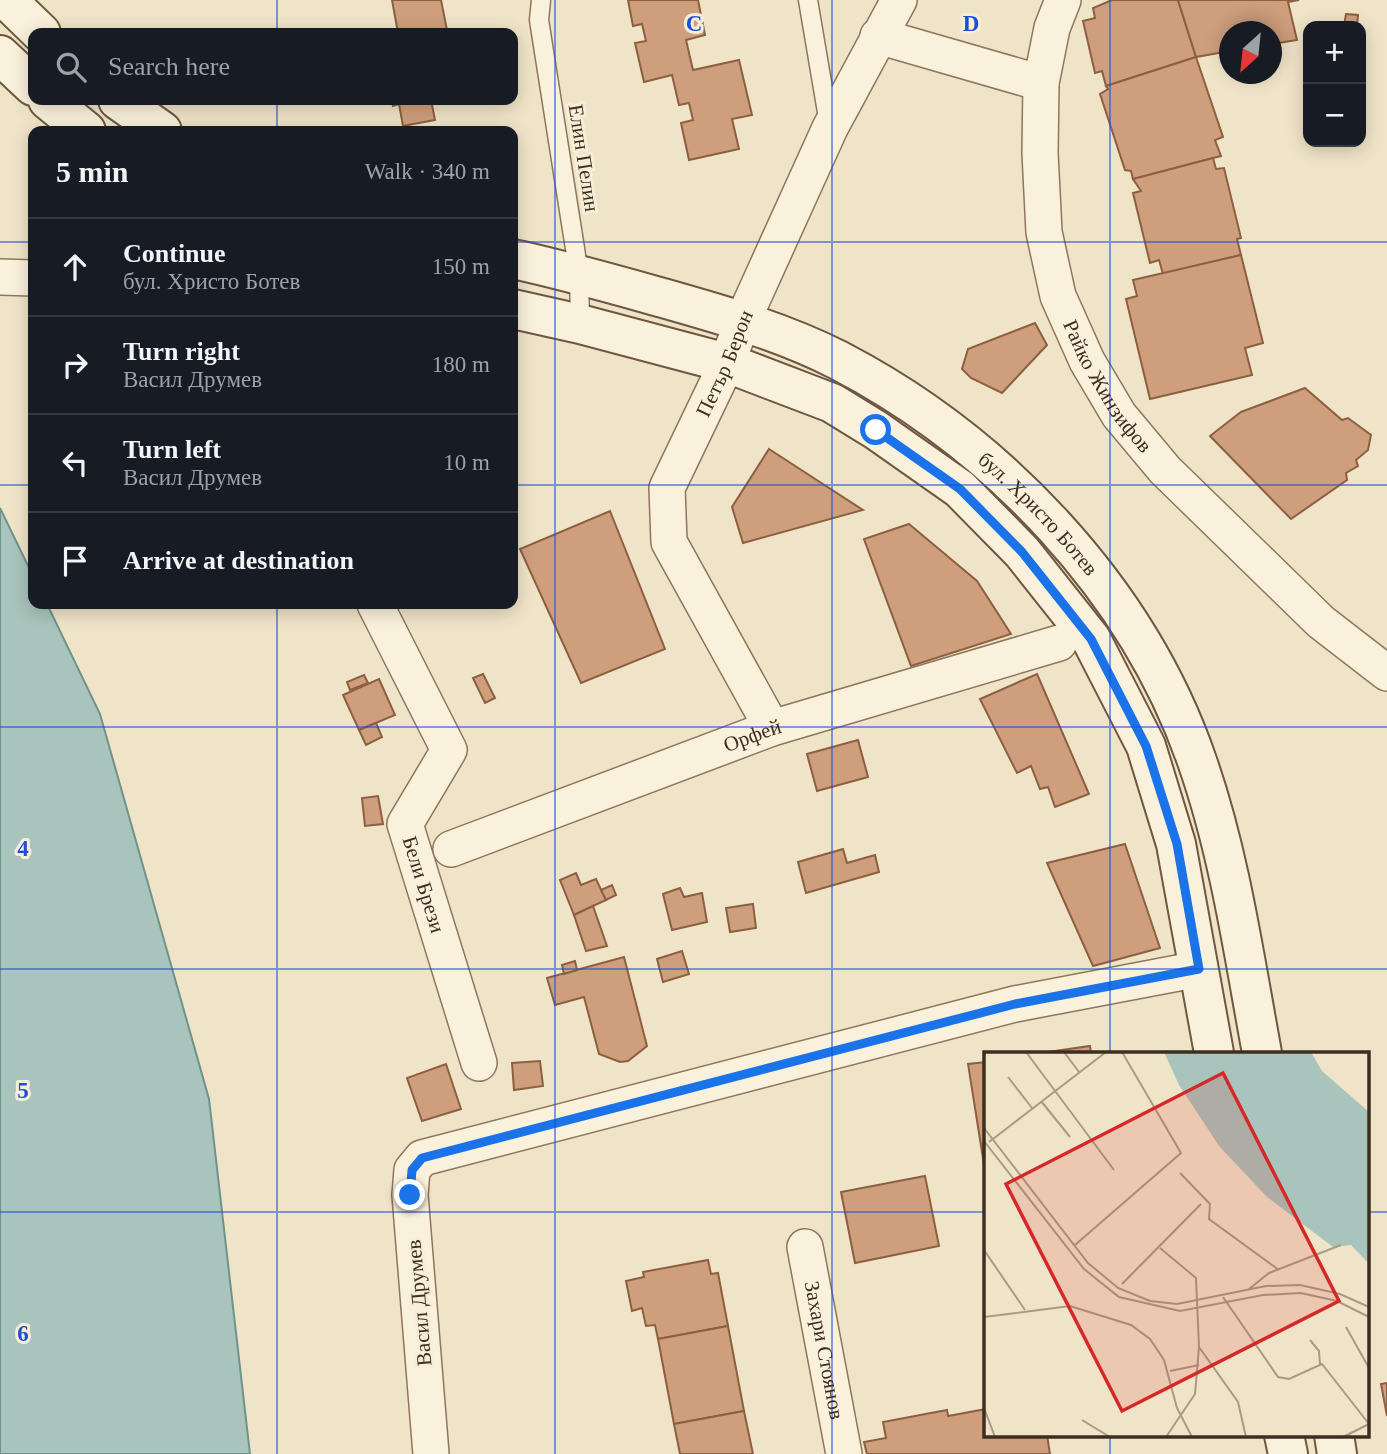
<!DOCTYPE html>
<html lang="en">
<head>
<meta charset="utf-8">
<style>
  :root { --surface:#171b24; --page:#242831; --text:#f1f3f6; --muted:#9ea1a6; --line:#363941 }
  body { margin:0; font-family:Georgia,serif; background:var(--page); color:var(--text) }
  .controls { position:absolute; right:21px; top:21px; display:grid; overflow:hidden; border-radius:14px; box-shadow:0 4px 18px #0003 }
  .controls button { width:63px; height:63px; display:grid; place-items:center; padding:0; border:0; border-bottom:2px solid var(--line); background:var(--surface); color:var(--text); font:35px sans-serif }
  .compass { position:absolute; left:1219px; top:21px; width:63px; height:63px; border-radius:50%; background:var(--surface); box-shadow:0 4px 18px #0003; rotate:207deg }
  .stop { position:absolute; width:21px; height:21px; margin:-16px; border:5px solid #1a73e8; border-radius:50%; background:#fff }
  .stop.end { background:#1a73e8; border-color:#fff; box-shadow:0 2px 7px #0008 }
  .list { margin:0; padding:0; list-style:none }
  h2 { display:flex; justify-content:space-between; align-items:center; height:91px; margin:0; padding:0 28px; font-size:30px }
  h2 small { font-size:23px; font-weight:400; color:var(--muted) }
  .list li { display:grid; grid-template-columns:46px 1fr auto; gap:21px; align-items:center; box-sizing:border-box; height:98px; padding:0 28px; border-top:2px solid var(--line) }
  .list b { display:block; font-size:26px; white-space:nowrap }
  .list p { margin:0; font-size:23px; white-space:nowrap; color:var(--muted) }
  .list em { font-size:23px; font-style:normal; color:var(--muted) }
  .icon { flex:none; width:38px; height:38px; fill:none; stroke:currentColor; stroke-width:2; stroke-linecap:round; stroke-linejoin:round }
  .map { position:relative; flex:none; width:1387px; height:1454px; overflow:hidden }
  .search { position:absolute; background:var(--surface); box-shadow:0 4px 18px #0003; left:28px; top:28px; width:490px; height:77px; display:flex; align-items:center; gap:18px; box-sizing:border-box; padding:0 24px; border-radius:14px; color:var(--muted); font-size:26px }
  .panel { position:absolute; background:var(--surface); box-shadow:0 4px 18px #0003; left:28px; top:126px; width:490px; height:483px; border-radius:14px }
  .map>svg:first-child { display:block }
  .water { fill:#a9c4bc; stroke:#6f938a; stroke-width:2 }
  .building { fill:#cf9f7d; stroke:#8d5f41; stroke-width:2 }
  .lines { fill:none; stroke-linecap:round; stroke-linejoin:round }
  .lane-casing { stroke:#8d765c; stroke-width:21 }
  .street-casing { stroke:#8d765c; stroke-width:38 }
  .secondary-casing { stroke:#6f573f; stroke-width:42 }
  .lane { stroke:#faf1dc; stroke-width:18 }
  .street { stroke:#faf1dc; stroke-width:35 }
  .secondary { stroke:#faf1dc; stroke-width:38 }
  .route { stroke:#1a73e8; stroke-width:9 }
  .grid { fill:none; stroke:#1d4ed8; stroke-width:2; stroke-opacity:0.55 }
  .labels { text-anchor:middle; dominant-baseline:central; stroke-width:6; stroke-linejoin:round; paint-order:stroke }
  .street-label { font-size:21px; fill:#3d2e20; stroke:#f7eed8 }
  .inset-road { fill:none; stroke:#a89b85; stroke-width:2 }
  .view { fill:#d62828; fill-opacity:0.15; stroke:#d62828; stroke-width:3.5 }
  .inset-edge { fill:none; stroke:#3d2e20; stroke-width:3.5 }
  .grid-label { font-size:23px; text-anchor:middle; font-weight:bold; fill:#1d4ed8; stroke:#f7eed8; stroke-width:6; stroke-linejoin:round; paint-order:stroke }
</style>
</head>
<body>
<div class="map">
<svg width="1387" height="1454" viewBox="0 0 1387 1454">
  <rect width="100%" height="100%" fill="#f0e4c8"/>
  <!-- water -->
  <path class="water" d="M 0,508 L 33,576 L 33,604 L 47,604 L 100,714 L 209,1099 L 250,1454 L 0,1454 Z"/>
  <!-- building -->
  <g class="building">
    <path d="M 392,0 L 441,0 L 447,30 L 434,33 L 398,33 Z"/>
    <path d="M 628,0 L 698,0 L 705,35 L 686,40 L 693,70 L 739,60 L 752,115 L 732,119 L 739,149 L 689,160 L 681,123 L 693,120 L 689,103 L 679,105 L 672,75 L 644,82 L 635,43 L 646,41 L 642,24 L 633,26 Z"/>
    <path d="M 1112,0 L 1178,0 L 1196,57 L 1106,86 L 1102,71 L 1095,73 L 1083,21 L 1095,18 L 1093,8 Z"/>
    <path d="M 1178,0 L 1299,0 L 1288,2 L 1297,40 L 1272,44 L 1272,32 L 1230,32 L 1230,51 L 1196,57 Z"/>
    <path d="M 1346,14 L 1358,15 L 1357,26 L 1344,26 Z"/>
    <path d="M 1196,57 L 1223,137 L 1215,140 L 1221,156 L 1133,179 L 1131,171 L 1125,170 L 1100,94 L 1108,89 L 1106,86 Z"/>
    <path d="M 391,100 L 431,100 L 435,120 L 403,126 L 399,104 L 393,106 Z"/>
    <path d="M 1213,158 L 1216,169 L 1224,168 L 1241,238 L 1237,239 L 1241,255 L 1163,274 L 1159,260 L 1150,263 L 1133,193 L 1141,191 L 1133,179 Z"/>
    <path d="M 1241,255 L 1263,343 L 1245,348 L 1252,375 L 1150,399 L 1126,299 L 1137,296 L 1133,280 Z"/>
    <path d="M 1035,323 L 1047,345 L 1002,393 L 971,378 L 962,369 L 968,349 Z"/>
    <path d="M 1305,388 L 1342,420 L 1348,418 L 1371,435 L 1368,450 L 1356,460 L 1358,466 L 1346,473 L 1347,480 L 1291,519 L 1210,436 L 1241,412 Z"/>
    <path d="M 769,449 L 863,510 L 743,543 L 732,507 Z"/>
    <path d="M 610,511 L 665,649 L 581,683 L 520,549 Z"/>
    <path d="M 909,524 L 977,581 L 1011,634 L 911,666 L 864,539 Z"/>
    <path d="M 483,674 L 495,698 L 485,703 L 473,678 Z"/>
    <path d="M 1037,674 L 1089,794 L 1055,807 L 1048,787 L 1040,789 L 1031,766 L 1017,773 L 980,699 Z"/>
    <path d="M 364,675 L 368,683 L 350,690 L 347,682 Z"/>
    <path d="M 379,679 L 395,715 L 359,730 L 343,695 Z"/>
    <path d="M 376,723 L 382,737 L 366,745 L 359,730 Z"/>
    <path d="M 858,740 L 868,777 L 817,791 L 807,754 Z"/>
    <path d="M 378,796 L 383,824 L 365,826 L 362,798 Z"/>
    <path d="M 1125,844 L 1160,948 L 1093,966 L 1047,863 Z"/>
    <path d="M 843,849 L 847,863 L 875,855 L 879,872 L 806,893 L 798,862 Z"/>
    <path d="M 576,873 L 581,885 L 596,879 L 606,900 L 574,915 L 560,880 Z"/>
    <path d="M 612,885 L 616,895 L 606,900 L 601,890 Z"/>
    <path d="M 680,888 L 684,897 L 702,893 L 707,922 L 672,930 L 663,894 Z"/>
    <path d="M 753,904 L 756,928 L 730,932 L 726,908 Z"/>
    <path d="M 593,906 L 607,946 L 586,951 L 574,915 Z"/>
    <path d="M 682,951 L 689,974 L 663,982 L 657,959 Z"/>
    <path d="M 624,957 L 647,1046 L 628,1061 L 620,1062 L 599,1054 L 584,997 L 555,1005 L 547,978 Z"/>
    <path d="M 575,961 L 577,970 L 564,974 L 562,965 Z"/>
    <path d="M 1090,1046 L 1091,1053 L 1041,1053 Z"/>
    <path d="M 540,1061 L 543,1086 L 514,1090 L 512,1063 Z"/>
    <path d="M 986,1062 L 986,1151 L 982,1152 L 968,1064 Z"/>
    <path d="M 446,1064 L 461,1109 L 422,1121 L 407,1078 Z"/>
    <path d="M 986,1151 L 986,1178 L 982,1152 Z"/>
    <path d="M 925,1176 L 939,1246 L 855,1263 L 841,1192 Z"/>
    <path d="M 708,1260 L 711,1274 L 718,1273 L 728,1326 L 658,1339 L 655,1325 L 646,1326 L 642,1308 L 632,1311 L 626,1281 L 644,1277 L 643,1272 Z"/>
    <path d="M 728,1326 L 744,1411 L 674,1424 L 658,1339 Z"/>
    <path d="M 1387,1383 L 1387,1416 L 1381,1384 Z"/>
    <path d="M 986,1409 L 986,1435 L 1047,1435 L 1050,1454 L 867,1454 L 864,1442 L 886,1438 L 883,1422 L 947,1410 L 948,1416 Z"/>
    <path d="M 744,1411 L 753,1454 L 680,1454 L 674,1424 Z"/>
  </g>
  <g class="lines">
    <defs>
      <g id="lane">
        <path d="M 541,0 L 539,20 L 579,274 L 580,324"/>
        <path d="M 808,0 L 829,124"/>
      </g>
      <g id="street">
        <path id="s1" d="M 1063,0 L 1052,28 L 1041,83 L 1040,153 L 1044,232 L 1058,296 L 1087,361 L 1119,415 L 1165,470 L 1321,622 L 1387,673"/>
        <path d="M 878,36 L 1041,83"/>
        <path d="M 0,277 L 33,278"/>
        <path id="s2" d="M 375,604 L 449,750 L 405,824 L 479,1063"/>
        <path id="s3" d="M 772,728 L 669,542 L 667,488 L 727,363 L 743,320 L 830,128 L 899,0"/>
        <path id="s4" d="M 451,849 L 772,728 L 1059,643"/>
        <path id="s5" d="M 805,1247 L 844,1454"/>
        <path d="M 431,1454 L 410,1195 L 412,1170 L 422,1158 L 1015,1004 L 1199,969"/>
      </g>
      <g id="secondary">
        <path d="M 7,0 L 41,33"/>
        <path d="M 0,55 L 33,86"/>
        <path d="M 48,100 L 86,131"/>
        <path d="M 118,100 L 162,131"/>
        <path id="s6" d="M 513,259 C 564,270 613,284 663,298 C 723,315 783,332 838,360 C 998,443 1138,590 1197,761 C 1230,855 1244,956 1262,1053"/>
        <path d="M 513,309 L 580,324 L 727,363 L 832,403 L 876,430 L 960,489 L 1022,552 L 1091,639 L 1146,746 L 1176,844 L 1214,1053"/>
        <path d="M 1284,1435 L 1288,1454"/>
        <path d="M 1334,1435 L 1337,1454"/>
      </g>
    </defs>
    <!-- lane casing -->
    <use href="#lane" class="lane-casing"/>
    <!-- street casing -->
    <use href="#street" class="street-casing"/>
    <!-- secondary casing -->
    <use href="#secondary" class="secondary-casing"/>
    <!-- lane -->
    <use href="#lane" class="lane"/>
    <!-- street -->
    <use href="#street" class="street"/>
    <!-- secondary -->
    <use href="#secondary" class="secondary"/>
  </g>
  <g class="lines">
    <!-- route -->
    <path class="route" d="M 410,1195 L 412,1170 L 422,1158 L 1015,1004 L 1199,969 L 1177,844 L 1146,746 L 1091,639 L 1022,552 L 960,489 L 876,430"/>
  </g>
  <!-- grid -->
  <path class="grid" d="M 277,0 L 277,33M 555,0 L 555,1454M 832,0 L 832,1454M 1110,0 L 1110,1053M 277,100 L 277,131M 0,242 L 33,242M 513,242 L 1387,242M 0,485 L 33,485M 513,485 L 1387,485M 277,604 L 277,1454M 0,727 L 1387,727M 0,969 L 1387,969M 0,1212 L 986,1212M 1368,1212 L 1387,1212M 1110,1435 L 1110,1454"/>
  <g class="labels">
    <!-- street labels -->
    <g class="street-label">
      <text transform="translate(584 158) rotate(81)">Елин Пелин</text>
      <text stroke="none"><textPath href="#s3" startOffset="404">Петър Берон</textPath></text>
      <text stroke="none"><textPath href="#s1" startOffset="404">Райко Жинзифов</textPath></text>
      <text stroke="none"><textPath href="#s6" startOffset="595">бул. Христо Ботев</textPath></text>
      <text stroke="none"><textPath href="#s4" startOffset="322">Орфей</textPath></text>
      <text stroke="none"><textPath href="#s2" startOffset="313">Бели Брези</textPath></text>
      <text transform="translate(419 1303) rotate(-95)">Васил Друмев</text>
      <text stroke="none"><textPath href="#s5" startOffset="105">Захари Стоянов</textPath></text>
    </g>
  </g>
  <!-- overview -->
  <g transform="translate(984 1052)">
    <rect width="385" height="385" fill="#f0e4c8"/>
    <path d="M 180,0 L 327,0 L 338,19 L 385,60 L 385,212 L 367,193 L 349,195 L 283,145 L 235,94 L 195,33 Z" fill="#a9c4bc"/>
    <path class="inset-road" d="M 42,0 L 130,118M 80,0 L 95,20M 24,25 L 48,56M 57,49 L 86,85M 0,76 L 104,211 L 134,236 L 166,249 L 193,252 L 282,234 L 316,233 L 356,242 L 385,255M 0,89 L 100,217 L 135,245 L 196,259 L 279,243 L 317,241 L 353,249 L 385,265M 5,90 L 122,0M 196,121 L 226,152 L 225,167 L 295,218M 91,193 L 197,101 L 138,0M 176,196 L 212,226 L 215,295 L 211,342 L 182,385M 0,198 L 41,258M 138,232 L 217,152M 265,237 L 285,221 L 357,193M 239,245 L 294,325 L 305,327 L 338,312 L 385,372M 0,265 L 86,254 L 147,273 L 166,287 L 180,308 L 193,356 L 208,385M 362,275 L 385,316M 326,288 L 335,299 L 336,312M 215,295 L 254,350 L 262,385M 186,319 L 215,313M 0,356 L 11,385M 98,368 L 126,385M 359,385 L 385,372"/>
    <path class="view" d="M 239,21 L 355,249 L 138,359 L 22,132 Z"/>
    <rect width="385" height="385" class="inset-edge"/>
  </g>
  <g class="grid-label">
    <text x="694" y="31">C</text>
    <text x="971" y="31">D</text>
    <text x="23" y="856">4</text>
    <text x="23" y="1098">5</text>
    <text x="23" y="1341">6</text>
  </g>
</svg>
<div class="controls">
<button>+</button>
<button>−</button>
</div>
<svg class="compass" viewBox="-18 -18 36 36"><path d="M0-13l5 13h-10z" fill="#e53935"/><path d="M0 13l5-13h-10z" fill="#9ea1a6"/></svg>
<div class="stop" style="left:876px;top:430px"></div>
<div class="stop end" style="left:410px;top:1195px"></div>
<div class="search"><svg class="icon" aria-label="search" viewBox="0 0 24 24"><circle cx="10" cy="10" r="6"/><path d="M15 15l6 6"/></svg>Search here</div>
<section class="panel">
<h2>5 min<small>Walk · 340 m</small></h2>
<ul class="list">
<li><svg class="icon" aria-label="ahead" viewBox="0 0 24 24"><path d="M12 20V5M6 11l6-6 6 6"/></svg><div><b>Continue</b><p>бул. Христо Ботев</p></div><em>150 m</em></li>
<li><svg class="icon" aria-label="right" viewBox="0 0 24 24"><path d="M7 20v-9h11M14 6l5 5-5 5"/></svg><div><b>Turn right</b><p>Васил Друмев</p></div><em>180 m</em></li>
<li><svg class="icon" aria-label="left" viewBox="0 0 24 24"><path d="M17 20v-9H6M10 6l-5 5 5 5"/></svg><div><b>Turn left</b><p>Васил Друмев</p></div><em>10 m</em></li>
<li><svg class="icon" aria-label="arrive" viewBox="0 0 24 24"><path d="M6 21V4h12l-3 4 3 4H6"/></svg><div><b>Arrive at destination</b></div></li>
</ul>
</section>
</div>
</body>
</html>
